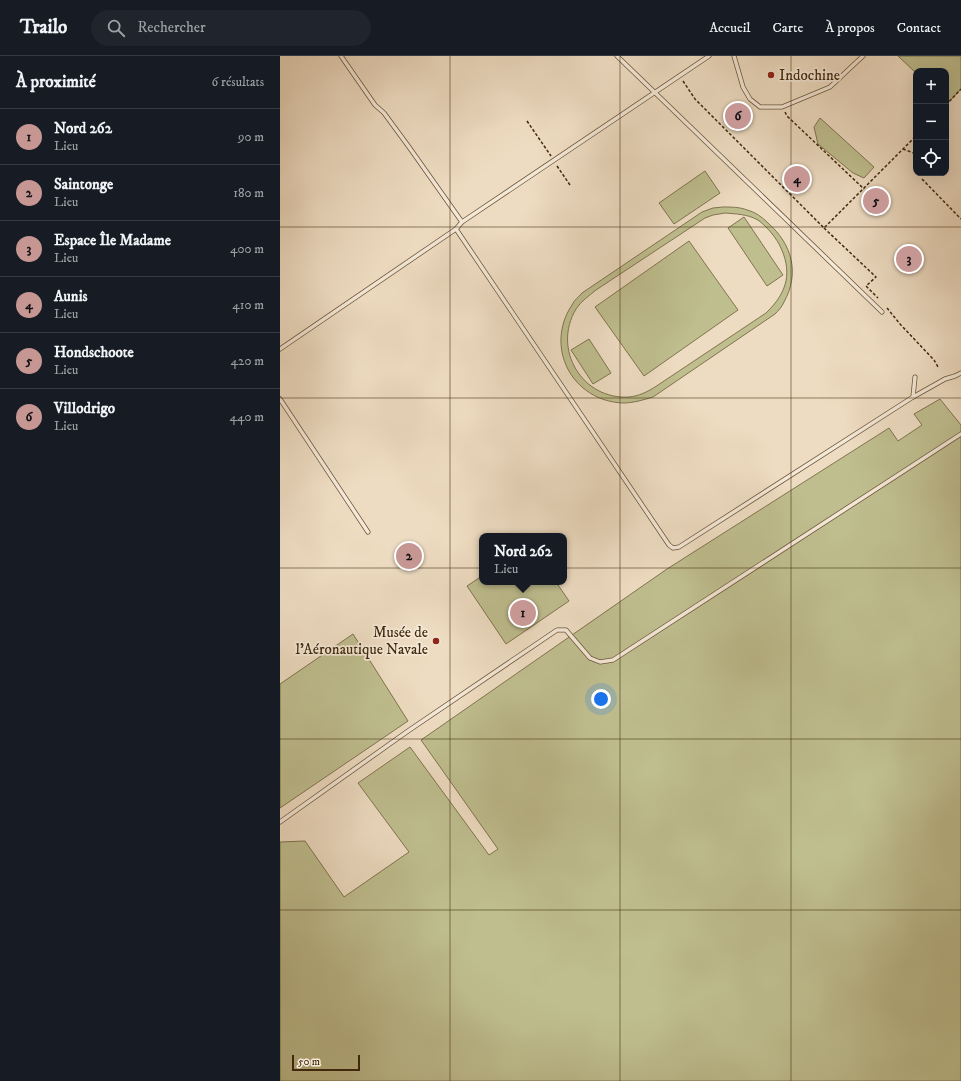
<!DOCTYPE html>
<html lang="fr">
<head>
<meta charset="utf-8">
<style>
  :root { --surface:#171b24; --page:#20242c; --text:#f1f3f6; --muted:#9ea1a6; --line:#363941; --accent:#c59692 }
  body { margin:0; font-family:"IM FELL DW Pica",serif; background:var(--page); color:var(--text) }
  .controls { position:absolute; right:12px; top:12px; display:grid; overflow:hidden; border-radius:8px; box-shadow:0 4px 16px #0002 }
  .controls button { width:36px; height:36px; display:grid; place-items:center; padding:0; border:0; border-bottom:1px solid var(--line); background:var(--surface); color:var(--text); font:20px sans-serif }
  .scale { position:absolute; left:12px; bottom:10px; width:68px; box-sizing:border-box; padding-left:4px; border:2px solid #40290c; border-top:0; font-size:11px; line-height:14px; white-space:nowrap; color:#40290c; -webkit-text-stroke:3px #f4e8d7; paint-order:stroke }
  .you { position:absolute; left:321px; top:643px; width:14px; height:14px; margin:-10px; border:3px solid #fff; border-radius:50%; background:#1a73e8; box-shadow:0 0 0 6px #1a73e833 }
  .badge { display:grid; place-items:center; width:26px; height:26px; border-radius:50%; background:var(--accent); color:#111; font-size:13px; font-weight:700 }
  .pin { position:absolute; translate:-50% -50%; border:2px solid #fff; box-shadow:0 1px 4px #0006 }
  .popup { position:absolute; left:199px; top:477px; width:88px; height:52px; box-sizing:border-box; display:grid; place-content:center; border-radius:8px; background:var(--surface); filter:drop-shadow(0 1px 3px #0005); font-size:13px; white-space:nowrap; color:var(--muted) }
  .popup b { font-size:15px; color:var(--text) }
  .popup::after { content:''; position:absolute; left:50%; top:100%; margin-left:-8px; border:8px solid transparent; border-top-color:var(--surface) }
  .list { margin:0; padding:0; list-style:none }
  h2 { display:flex; justify-content:space-between; align-items:center; height:52px; margin:0; padding:0 16px; font-size:17px }
  h2 small { font-size:13px; font-weight:400; color:var(--muted) }
  .list li { display:grid; grid-template-columns:26px 1fr auto; gap:12px; align-items:center; box-sizing:border-box; height:56px; padding:0 16px; border-top:1px solid var(--line) }
  .list b { display:block; font-size:15px; white-space:nowrap }
  .list p { margin:0; font-size:13px; white-space:nowrap; color:var(--muted) }
  .list em { font-size:13px; font-style:normal; color:var(--muted) }
  .icon { flex:none; width:22px; height:22px; fill:none; stroke:currentColor; stroke-width:2; stroke-linecap:round; stroke-linejoin:round }
  .map { position:relative; flex:none; width:681px; height:1025px; overflow:hidden }
  header { display:flex; align-items:center; gap:24px; box-sizing:border-box; height:56px; padding:0 20px; background:var(--surface); border-bottom:1px solid var(--line) }
  header strong { font-size:19px }
  nav { display:flex; gap:22px; margin-inline-start:auto; font-size:14px }
  .search { width:280px; height:36px; background:var(--page); display:flex; align-items:center; gap:10px; box-sizing:border-box; padding:0 14px; border-radius:22px; color:var(--muted); font-size:15px }
  main { display:flex }
  aside { flex:1; background:var(--surface) }
  .map>svg:first-child { display:block }
  .green { fill:#bfbe8f; stroke:#80744e; fill-rule:evenodd }
  .lines { fill:none; stroke-linecap:round; stroke-linejoin:round }
  .lane-casing { stroke:#6c563a; stroke-width:5 }
  .path { stroke:#40290c; stroke-width:1.5; stroke-dasharray:3 2; stroke-linecap:butt }
  .lane { stroke:#f4e8d7; stroke-width:3.5 }
  .grid { fill:none; stroke:#40290c; stroke-width:1; stroke-opacity:0.55 }
  .poi-dot { fill:#8f2418; stroke:#f4e8d7; stroke-width:1.5 }
  .labels { text-anchor:middle; dominant-baseline:central; stroke-width:3.5; stroke-linejoin:round; paint-order:stroke }
  .poi-label { font-size:15px; fill:#40290c; stroke:#f4e8d7; text-anchor:start }
</style>
</head>
<body>
<header>
<strong>Trailo</strong>
<div class="search"><svg class="icon" aria-label="search" viewBox="0 0 24 24"><circle cx="10" cy="10" r="6"/><path d="M15 15l6 6"/></svg>Rechercher</div>
<nav><a>Accueil</a><a>Carte</a><a>À propos</a><a>Contact</a></nav>
</header>
<main>
<aside>
<h2>À proximité<small>6 résultats</small></h2>
<ul class="list">
<li><span class="badge">1</span><div><b>Nord 262</b><p>Lieu</p></div><em>90 m</em></li>
<li><span class="badge">2</span><div><b>Saintonge</b><p>Lieu</p></div><em>180 m</em></li>
<li><span class="badge">3</span><div><b>Espace Île Madame</b><p>Lieu</p></div><em>400 m</em></li>
<li><span class="badge">4</span><div><b>Aunis</b><p>Lieu</p></div><em>410 m</em></li>
<li><span class="badge">5</span><div><b>Hondschoote</b><p>Lieu</p></div><em>420 m</em></li>
<li><span class="badge">6</span><div><b>Villodrigo</b><p>Lieu</p></div><em>440 m</em></li>
</ul>
</aside>
<div class="map">
<svg width="681" height="1025" viewBox="0 0 681 1025">
  <rect width="100%" height="100%" fill="#eedcc2"/>
  <filter id="stains"><feTurbulence type="fractalNoise" baseFrequency=".005" numOctaves="4"/><feColorMatrix values="0 0 0 0 .2 0 0 0 0 .09 0 0 0 0 .02 0 0 0 .5 -.17"/></filter>
  <radialGradient id="worn" r=".72"><stop offset=".6" stop-color="#630" stop-opacity="0"/><stop offset="1" stop-color="#630" stop-opacity=".3"/></radialGradient>
  <!-- green -->
  <g class="green">
    <path d="M 618,0 L 681,0 L 681,33 L 666,49 L 666,15 L 636,15 L 636,17 Z"/>
    <path d="M 540,62 L 594,111 L 584,122 L 573,117 L 538,88 L 534,71 Z"/>
    <path d="M 425,115 L 440,137 L 394,168 L 379,147 Z"/>
    <path d="M 443,151 C 451,151 460,151 467,154 C 475,156 482,161 488,167 C 512,188 520,217 504,246 C 502,251 498,255 495,258 L 373,341 C 363,344 353,347 343,347 C 292,345 264,291 292,249 C 294,244 299,241 302,237 L 422,156 L 433,152 ZM 445,157 C 456,158 467,158 478,164 C 486,170 494,179 499,188 C 513,215 508,236 486,257 L 375,331 C 367,336 359,340 349,341 C 302,344 272,293 296,253 C 301,245 309,240 316,234 L 425,162 L 433,159 Z"/>
    <path d="M 464,161 L 503,219 L 487,230 L 448,172 Z"/>
    <path d="M 409,185 L 458,254 L 364,320 L 315,251 Z"/>
    <path d="M 309,283 L 331,317 L 313,328 L 291,294 Z"/>
    <path d="M 660,343 L 681,369 L 681,1025 L 0,1025 L 0,786 L 25,785 L 64,841 L 129,796 L 78,727 L 130,691 L 209,799 L 218,793 L 141,684 L 387,513 L 609,372 L 618,385 L 642,369 L 634,358 Z"/>
    <path d="M 202,520 L 202,526 L 276,526 L 289,545 L 226,588 L 187,530 Z"/>
    <path d="M 73,578 L 128,665 L 0,752 L 0,628 Z"/>
  </g>
  <g class="lines">
    <defs>
      <g id="lane">
        <path d="M 61,0 L 95,49 L 104,57 L 129,91 L 182,166"/>
        <path d="M 337,0 L 602,256"/>
        <path d="M 454,0 L 463,31 L 470,43 L 480,51 L 502,51 L 550,31 L 583,0"/>
        <path d="M 176,173 L 389,489 L 393,492 L 399,491 L 633,341 L 665,323 L 675,320 L 681,317"/>
        <path d="M 0,293 L 176,173 L 182,166 L 429,0"/>
        <path d="M 633,341 L 635,321"/>
        <path d="M 0,343 L 88,476"/>
        <path d="M 0,766 L 128,675 L 277,574 L 286,574 L 310,602 L 320,606 L 333,604 L 681,378"/>
      </g>
    </defs>
    <!-- lane casing -->
    <use href="#lane" class="lane-casing"/>
    <!-- path -->
    <g class="path">
      <path d="M 403,25 L 415,43 L 544,172 L 636,80"/>
      <path d="M 666,49 L 681,33"/>
      <path d="M 505,56 L 507,60 L 584,133"/>
      <path d="M 247,65 L 271,100"/>
      <path d="M 623,93 L 636,98"/>
      <path d="M 666,93 L 669,96"/>
      <path d="M 277,110 L 290,129"/>
      <path d="M 642,123 L 681,163"/>
      <path d="M 544,172 L 596,221 L 586,230 L 598,242"/>
      <path d="M 607,252 L 620,268 L 654,304 L 658,311"/>
    </g>
    <!-- lane -->
    <use href="#lane" class="lane"/>
  </g>
  <!-- grid -->
  <path class="grid" d="M 170,0 L 170,1025M 340,0 L 340,1025M 511,0 L 511,1025M 0,171 L 681,171M 0,342 L 681,342M 0,512 L 681,512M 0,683 L 681,683M 0,854 L 681,854"/>
  <!-- markers -->
  <g class="poi-dot">
    <circle cx="491" cy="19" r="4"/>
    <circle cx="156" cy="585" r="4"/>
  </g>
  <g class="labels">
    <!-- poi labels -->
    <g class="poi-label">
      <text x="499" y="19">Indochine</text>
      <text x="148" y="576" text-anchor="end">Musée de<tspan x="148" dy="17">l'Aéronautique Navale</tspan></text>
    </g>
  </g>
  <rect width="100%" height="100%" filter="url(#stains)"/>
  <rect width="100%" height="100%" fill="url(#worn)"/>
</svg>
<div class="controls">
<button>+</button>
<button>−</button>
<button><svg class="icon" aria-label="locate" viewBox="0 0 24 24"><circle cx="12" cy="12" r="6"/><path d="M12 2v4M12 18v4M2 12h4M18 12h4"/></svg></button>
</div>
<div class="scale">50 m</div>
<div class="you"></div>
<div class="pin badge" style="left:243px;top:557px">1</div>
<div class="popup"><b>Nord 262</b>Lieu</div>
<div class="pin badge" style="left:129px;top:500px">2</div>
<div class="pin badge" style="left:629px;top:203px">3</div>
<div class="pin badge" style="left:517px;top:123px">4</div>
<div class="pin badge" style="left:596px;top:145px">5</div>
<div class="pin badge" style="left:458px;top:60px">6</div>
</div>
</main>
</body>
</html>
